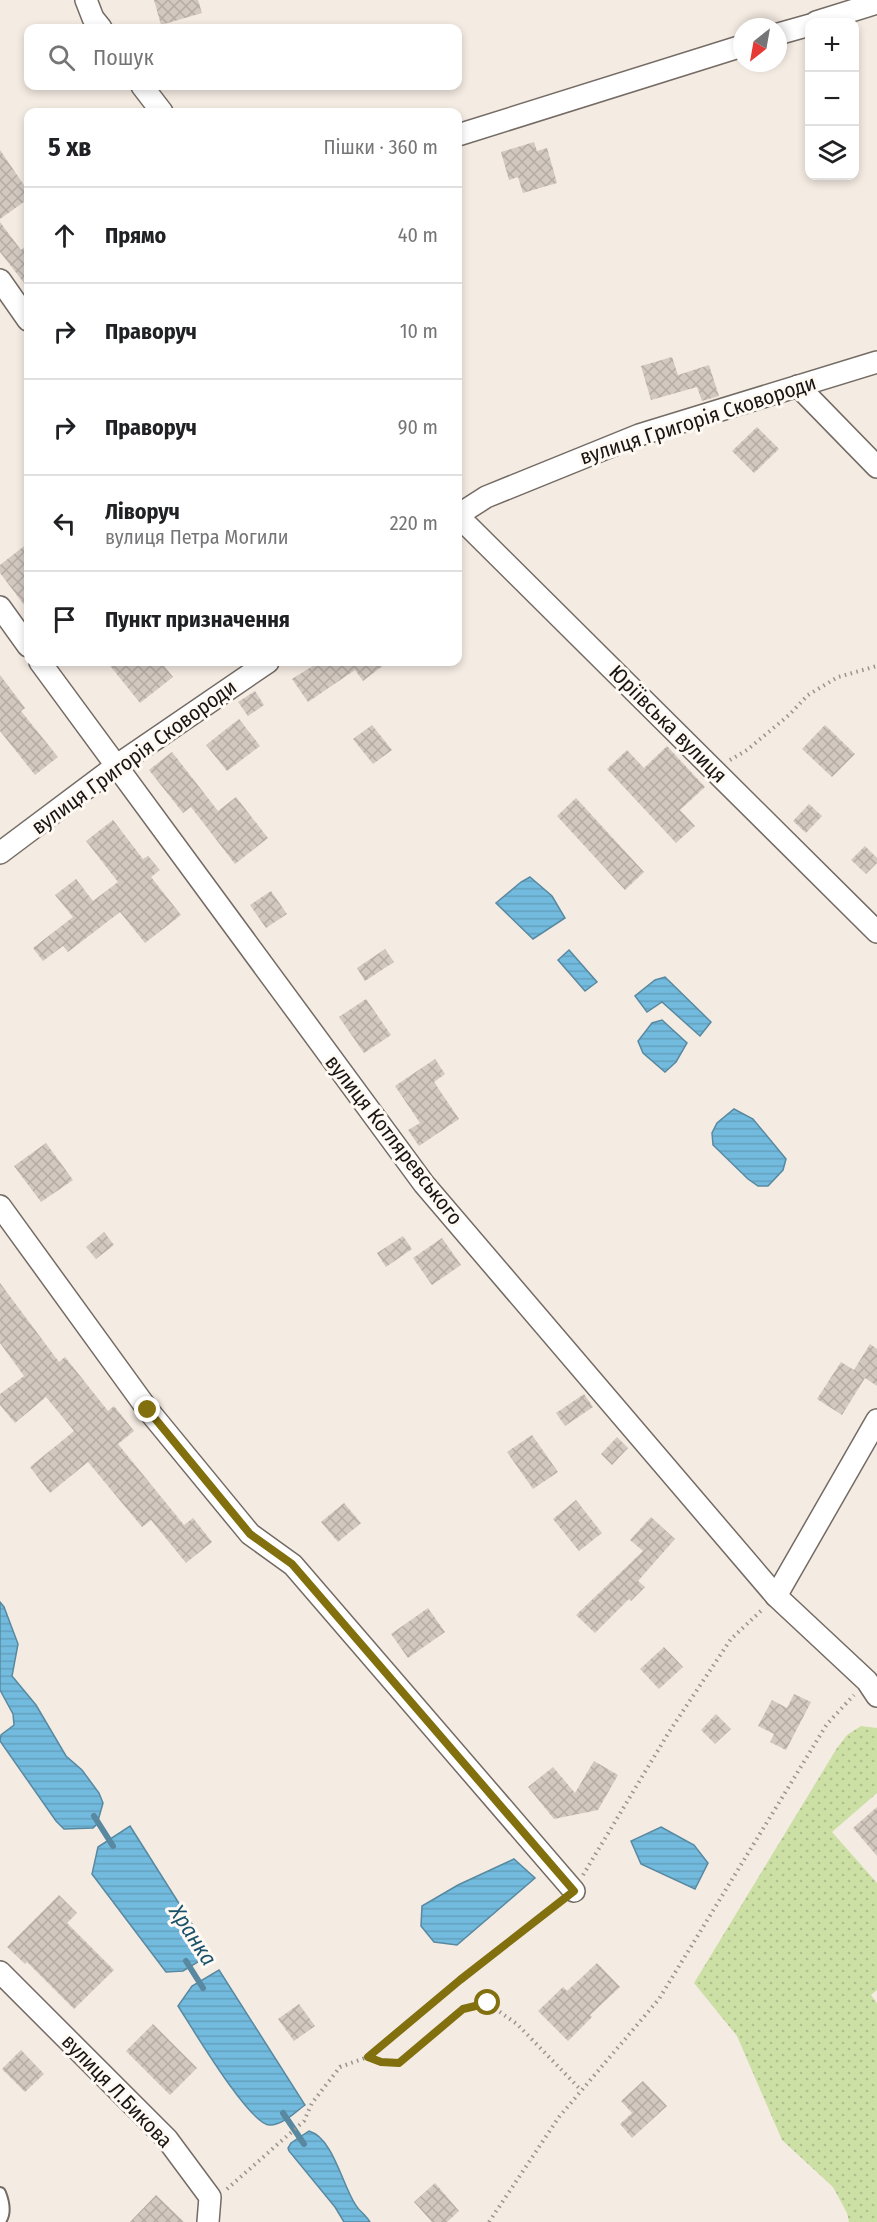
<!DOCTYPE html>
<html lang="uk">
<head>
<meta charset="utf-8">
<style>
  :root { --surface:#fff; --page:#f6f6f6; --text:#202124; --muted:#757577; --line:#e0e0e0 }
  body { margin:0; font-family:"Fira Sans Condensed",sans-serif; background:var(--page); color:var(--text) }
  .controls { position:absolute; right:18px; top:18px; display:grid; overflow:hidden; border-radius:12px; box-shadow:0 3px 9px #0003 }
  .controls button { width:54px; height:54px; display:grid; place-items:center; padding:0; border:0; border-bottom:2px solid var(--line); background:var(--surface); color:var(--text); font:30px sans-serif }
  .compass { position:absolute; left:733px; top:18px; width:54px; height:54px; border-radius:50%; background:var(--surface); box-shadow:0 3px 9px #0003; rotate:211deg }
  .stop { position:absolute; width:18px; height:18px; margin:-14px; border:4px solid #826f0d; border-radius:50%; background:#fff }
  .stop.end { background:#826f0d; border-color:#fff; box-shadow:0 2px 6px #0008 }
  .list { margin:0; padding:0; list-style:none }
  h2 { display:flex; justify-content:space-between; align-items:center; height:78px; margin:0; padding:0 24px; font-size:26px }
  h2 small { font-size:20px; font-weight:400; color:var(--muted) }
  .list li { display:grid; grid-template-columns:39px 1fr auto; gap:18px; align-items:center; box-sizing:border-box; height:96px; padding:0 24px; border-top:2px solid var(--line) }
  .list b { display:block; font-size:22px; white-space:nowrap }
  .list p { margin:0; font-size:20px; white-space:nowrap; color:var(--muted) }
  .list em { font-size:20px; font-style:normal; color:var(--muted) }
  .icon { flex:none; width:33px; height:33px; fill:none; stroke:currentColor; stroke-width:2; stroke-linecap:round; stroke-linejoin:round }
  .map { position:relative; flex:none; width:877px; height:2222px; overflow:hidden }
  .search { position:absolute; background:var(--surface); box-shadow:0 3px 9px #0003; left:24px; top:24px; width:438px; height:66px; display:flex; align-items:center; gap:15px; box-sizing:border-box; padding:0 21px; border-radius:12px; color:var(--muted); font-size:22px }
  .panel { position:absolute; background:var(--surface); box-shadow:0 3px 9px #0003; left:24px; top:108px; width:438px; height:558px; border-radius:12px }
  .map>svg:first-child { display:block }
  .grass { fill:url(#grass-dots) }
  .water { fill:url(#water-rules); stroke:#5889a1; stroke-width:1.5 }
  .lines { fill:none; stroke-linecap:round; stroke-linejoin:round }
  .stream { stroke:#5889a1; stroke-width:6 }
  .building { fill:url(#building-cross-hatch) }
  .service-casing { stroke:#746b64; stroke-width:14 }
  .minor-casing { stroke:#746b64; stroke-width:24 }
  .path { stroke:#9a948d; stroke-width:4; stroke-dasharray:1.5 4.5; stroke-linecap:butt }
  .service { stroke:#fff; stroke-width:10 }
  .minor { stroke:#fff; stroke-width:21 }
  .route { stroke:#826f0d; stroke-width:8 }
  .labels { text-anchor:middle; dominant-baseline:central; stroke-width:6; stroke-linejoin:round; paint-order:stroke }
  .street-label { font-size:21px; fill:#181512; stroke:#fff9f4 }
  .water-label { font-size:22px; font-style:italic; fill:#19526a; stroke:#fff9f4 }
</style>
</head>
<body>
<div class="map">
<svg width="877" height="2222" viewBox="0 0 877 2222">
  <defs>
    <pattern id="grass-dots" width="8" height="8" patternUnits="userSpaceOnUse" patternTransform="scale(1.5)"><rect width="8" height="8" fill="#cce0a5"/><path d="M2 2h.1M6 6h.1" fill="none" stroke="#aebf8d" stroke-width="1.8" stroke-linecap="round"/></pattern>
    <pattern id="water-rules" width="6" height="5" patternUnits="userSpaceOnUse" patternTransform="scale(1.5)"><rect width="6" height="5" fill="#73bbde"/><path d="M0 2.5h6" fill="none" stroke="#63a0bd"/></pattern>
    <pattern id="building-cross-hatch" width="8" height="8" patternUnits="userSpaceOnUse" patternTransform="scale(1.5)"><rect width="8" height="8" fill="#d2c8c0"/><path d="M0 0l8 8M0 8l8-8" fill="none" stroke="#b4aba4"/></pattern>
  </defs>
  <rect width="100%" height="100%" fill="#f4ebe2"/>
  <!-- grass -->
  <path class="grass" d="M 861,1726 L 877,1728 L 877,1793 L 832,1832 L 877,1883 L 877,1990 L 871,1995 L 877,2003 L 877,2222 L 849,2222 L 847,2213 L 833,2187 L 782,2140 L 737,2036 L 694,1983 L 837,1748 L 847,1735 Z"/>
  <!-- water -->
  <g class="water">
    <path d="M 530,877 L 552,896 L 565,918 L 533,939 L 496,903 L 521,882 Z"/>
    <path d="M 569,950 L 597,982 L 585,991 L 558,960 Z"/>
    <path d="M 665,977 L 711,1022 L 700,1036 L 662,1002 L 647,1012 L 635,996 L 655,980 Z"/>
    <path d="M 662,1020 L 687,1043 L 676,1062 L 665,1072 L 643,1053 L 638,1041 L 652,1023 Z"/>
    <path d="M 734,1109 L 753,1119 L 786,1159 L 783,1170 L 768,1186 L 758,1186 L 748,1179 L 713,1145 L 712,1133 L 717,1123 Z"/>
    <path d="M 0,1602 L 4,1607 L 18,1644 L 12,1676 L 36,1705 L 66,1756 L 82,1770 L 99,1793 L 103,1803 L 97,1824 L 93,1828 L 64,1829 L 56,1821 L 0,1741 L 1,1735 L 14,1725 L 13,1714 L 0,1690 Z"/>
    <path d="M 130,1826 L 211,1954 L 183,1971 L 166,1972 L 92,1874 L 98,1847 Z"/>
    <path d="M 661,1827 L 694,1845 L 708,1863 L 695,1889 L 641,1864 L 631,1841 Z"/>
    <path d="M 514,1859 L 535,1878 L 457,1945 L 434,1942 L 421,1926 L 422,1906 L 458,1885 Z"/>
    <path d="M 219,1970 L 305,2105 C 295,2112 283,2125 270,2125 C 250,2126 191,2026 178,2006 L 192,1986 Z"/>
    <path d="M 309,2131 C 333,2138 342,2184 355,2204 C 359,2211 366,2215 370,2222 L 344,2222 L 335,2207 L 289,2151 L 288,2148 L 291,2143 Z"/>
  </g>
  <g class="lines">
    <!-- stream -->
    <g class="stream">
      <path d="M 94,1816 L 113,1846"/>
      <path d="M 186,1961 L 203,1988"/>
      <path d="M 283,2113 L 304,2144"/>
    </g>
  </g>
  <!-- building -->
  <g class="building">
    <path d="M 154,0 L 198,0 L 202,13 L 161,25 Z"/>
    <path d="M 534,142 L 537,151 L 547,148 L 557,183 L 523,193 L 518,177 L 509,180 L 501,152 Z"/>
    <path d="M 0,150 L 28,191 L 28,199 L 0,219 Z"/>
    <path d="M 0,222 L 21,250 L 28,244 L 28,288 L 0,252 Z"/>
    <path d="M 672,357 L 678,375 L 709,365 L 719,396 L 702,401 L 697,387 L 651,400 L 641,366 Z"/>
    <path d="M 757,427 L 779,449 L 754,473 L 732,451 Z"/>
    <path d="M 28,543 L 28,610 L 0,573 L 0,565 Z"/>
    <path d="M 107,662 L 161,662 L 173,677 L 140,703 Z"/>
    <path d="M 319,662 L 388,662 L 363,681 L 355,670 L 308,702 L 292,679 Z"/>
    <path d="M 0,675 L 25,708 L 21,711 L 58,757 L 35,775 L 0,731 Z"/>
    <path d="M 255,691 L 264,705 L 248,716 L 238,702 Z"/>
    <path d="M 239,719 L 260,746 L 227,771 L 206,745 Z"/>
    <path d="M 372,725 L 392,750 L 373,764 L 353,739 Z"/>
    <path d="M 825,725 L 855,754 L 832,777 L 802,749 Z"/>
    <path d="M 667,746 L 705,787 L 680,810 L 695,826 L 676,843 L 607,769 L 627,750 L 644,768 Z"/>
    <path d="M 172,752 L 218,811 L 236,797 L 268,838 L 235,864 L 191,807 L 183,813 L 149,770 Z"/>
    <path d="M 576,798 L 644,872 L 625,890 L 557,816 Z"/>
    <path d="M 809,804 L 822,816 L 806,833 L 793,821 Z"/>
    <path d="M 113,820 L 143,859 L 148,856 L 160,870 L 151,877 L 181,915 L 145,943 L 120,912 L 68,952 L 63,946 L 43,961 L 33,948 L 73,917 L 55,895 L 76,879 L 93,901 L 118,882 L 86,841 Z"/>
    <path d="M 865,846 L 877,858 L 877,863 L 866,874 L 851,860 Z"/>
    <path d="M 271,891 L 287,914 L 266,928 L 250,905 Z"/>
    <path d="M 385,949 L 394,962 L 365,981 L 357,968 Z"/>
    <path d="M 366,999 L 391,1035 L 364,1053 L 339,1017 Z"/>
    <path d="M 435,1059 L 445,1074 L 434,1082 L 459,1119 L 419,1146 L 408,1130 L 420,1123 L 395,1086 Z"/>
    <path d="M 46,1143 L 73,1180 L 41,1202 L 14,1166 Z"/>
    <path d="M 104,1232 L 114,1245 L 96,1259 L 86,1247 Z"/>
    <path d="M 403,1236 L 412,1249 L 386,1267 L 377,1253 Z"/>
    <path d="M 442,1238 L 461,1265 L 432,1285 L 413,1258 Z"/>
    <path d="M 0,1283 L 59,1362 L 65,1357 L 108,1411 L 114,1406 L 134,1431 L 118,1444 L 184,1525 L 193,1518 L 212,1542 L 186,1563 L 151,1520 L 142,1527 L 88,1462 L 50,1493 L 30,1467 L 74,1431 L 46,1397 L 15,1423 L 0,1405 L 0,1394 L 24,1376 L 0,1343 Z"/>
    <path d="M 870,1344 L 877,1349 L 877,1386 L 865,1378 L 842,1415 L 817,1399 L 841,1362 L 854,1370 Z"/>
    <path d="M 584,1394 L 593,1407 L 565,1426 L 556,1413 Z"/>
    <path d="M 532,1435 L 558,1472 L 533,1489 L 507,1452 Z"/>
    <path d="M 617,1437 L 628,1448 L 612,1465 L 601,1454 Z"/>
    <path d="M 576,1500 L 602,1533 L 579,1551 L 553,1519 Z"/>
    <path d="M 344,1503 L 361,1523 L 338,1542 L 321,1522 Z"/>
    <path d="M 651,1517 L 675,1539 L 638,1581 L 645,1587 L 631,1601 L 629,1599 L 595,1633 L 576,1615 L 643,1551 L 630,1540 Z"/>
    <path d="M 428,1608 L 445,1632 L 408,1658 L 391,1634 Z"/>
    <path d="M 664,1647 L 683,1667 L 659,1689 L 640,1669 Z"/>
    <path d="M 794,1694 L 811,1702 L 786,1750 L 770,1742 L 774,1734 L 758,1726 L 772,1700 L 787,1708 Z"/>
    <path d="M 716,1714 L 731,1729 L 715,1744 L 701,1730 Z"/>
    <path d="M 594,1761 L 618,1775 L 598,1810 L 554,1819 L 528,1787 L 553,1767 L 575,1793 Z"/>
    <path d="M 877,1807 L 877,1856 L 853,1828 Z"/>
    <path d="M 59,1895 L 77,1913 L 67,1923 L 114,1970 L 74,2009 L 27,1962 L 25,1964 L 7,1947 Z"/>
    <path d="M 597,1963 L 620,1987 L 590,2015 L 592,2017 L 568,2041 L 538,2011 L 563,1987 L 567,1991 Z"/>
    <path d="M 299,2004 L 315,2026 L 294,2041 L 278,2019 Z"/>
    <path d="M 153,2024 L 197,2068 L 170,2095 L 126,2051 Z"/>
    <path d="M 21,2050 L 44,2074 L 25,2092 L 2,2069 Z"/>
    <path d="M 643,2081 L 667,2106 L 632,2138 L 620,2124 L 632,2113 L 621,2101 Z"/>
    <path d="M 435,2183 L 459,2211 L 447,2222 L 432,2222 L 414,2202 Z"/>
    <path d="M 156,2195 L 184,2222 L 130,2222 Z"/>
  </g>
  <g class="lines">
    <defs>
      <path id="service" d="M 0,2193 C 4,2203 6,2213 0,2221"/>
      <g id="minor">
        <path d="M 86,0 L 93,18 L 101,28"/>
        <path d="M 816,22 L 877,3"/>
        <path d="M 778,34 L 810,25"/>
        <path d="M 142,86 L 162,112"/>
        <path d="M 458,135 L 742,46"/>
        <path d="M 0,280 L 28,320"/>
        <path d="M 798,386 L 877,467"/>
        <path d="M 458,515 L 486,497 L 639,435 L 877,362"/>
        <path d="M 458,516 L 877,932"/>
        <path d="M 0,607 L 28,646"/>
        <path d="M 40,662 L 424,1184 L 776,1596 L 867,1681 L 877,1696"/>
        <path d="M 0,853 L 116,766 L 268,662"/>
        <path d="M 0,1206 L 148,1410 L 250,1534 L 293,1565 L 574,1891"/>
        <path d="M 776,1596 L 877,1420"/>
        <path d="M 0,1972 L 167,2139 L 210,2197 L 208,2222"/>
      </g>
    </defs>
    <!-- service casing -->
    <use href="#service" class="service-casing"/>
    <!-- minor casing -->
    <use href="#minor" class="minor-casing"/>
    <!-- path -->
    <g class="path">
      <path d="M 730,760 L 747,750 L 789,715 L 808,695 L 838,677 L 877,666"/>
      <path d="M 583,1875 L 669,1732 L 731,1639 L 763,1609"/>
      <path d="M 368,2057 L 381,2063 L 398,2063 L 463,2009 L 487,2003 L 517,2024 L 580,2089"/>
      <path d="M 227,2189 L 304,2121 L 312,2103 L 340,2067 L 368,2057 L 461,1980 L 558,1903"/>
      <path d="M 489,2222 L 559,2117 L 659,1999 L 827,1724 L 854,1695"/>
    </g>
    <!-- service -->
    <use href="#service" class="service"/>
    <!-- minor -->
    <use href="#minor" class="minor"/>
  </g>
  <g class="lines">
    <!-- route -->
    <path class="route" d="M 148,1410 L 250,1534 L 292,1564 L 574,1891 L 460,1980 L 368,2057 L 381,2062 L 399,2063 L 463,2009 L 488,2003"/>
  </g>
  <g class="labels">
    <!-- street labels -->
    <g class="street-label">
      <text transform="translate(698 420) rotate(-18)">вулиця Григорія Сковороди</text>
      <text transform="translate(668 724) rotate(45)">Юріївська вулиця</text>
      <text transform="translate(134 757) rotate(-36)">вулиця Григорія Сковороди</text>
      <text transform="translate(394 1140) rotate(52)">вулиця Котляревського</text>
      <text transform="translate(117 2091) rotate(46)">вулиця Л.Бикова</text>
    </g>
    <!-- water labels -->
    <g class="water-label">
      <text transform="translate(193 1935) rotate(57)">Хранка</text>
    </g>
  </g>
</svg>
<div class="controls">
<button>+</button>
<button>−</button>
<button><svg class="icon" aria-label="layers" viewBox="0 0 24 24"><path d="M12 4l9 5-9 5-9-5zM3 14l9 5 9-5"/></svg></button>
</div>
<svg class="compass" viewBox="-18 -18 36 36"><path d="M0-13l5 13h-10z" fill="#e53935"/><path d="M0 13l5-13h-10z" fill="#757577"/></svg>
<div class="stop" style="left:488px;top:2003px"></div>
<div class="stop end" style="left:148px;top:1410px"></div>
<div class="search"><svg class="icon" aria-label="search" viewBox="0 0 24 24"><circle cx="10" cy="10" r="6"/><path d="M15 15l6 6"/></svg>Пошук</div>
<section class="panel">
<h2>5 хв<small>Пішки · 360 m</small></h2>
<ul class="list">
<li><svg class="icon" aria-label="ahead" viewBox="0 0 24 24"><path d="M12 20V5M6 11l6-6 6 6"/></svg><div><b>Прямо</b></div><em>40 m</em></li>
<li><svg class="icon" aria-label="right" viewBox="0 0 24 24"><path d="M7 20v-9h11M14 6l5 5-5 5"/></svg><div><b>Праворуч</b></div><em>10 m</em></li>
<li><svg class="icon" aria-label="right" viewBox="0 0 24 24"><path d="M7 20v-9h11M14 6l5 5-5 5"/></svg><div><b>Праворуч</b></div><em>90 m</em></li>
<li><svg class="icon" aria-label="left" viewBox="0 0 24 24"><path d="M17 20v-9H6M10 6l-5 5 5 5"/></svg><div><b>Ліворуч</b><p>вулиця Петра Могили</p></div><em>220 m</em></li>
<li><svg class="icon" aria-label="arrive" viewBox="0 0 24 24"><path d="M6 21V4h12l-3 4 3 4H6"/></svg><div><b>Пункт призначення</b></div></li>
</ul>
</section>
</div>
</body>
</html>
